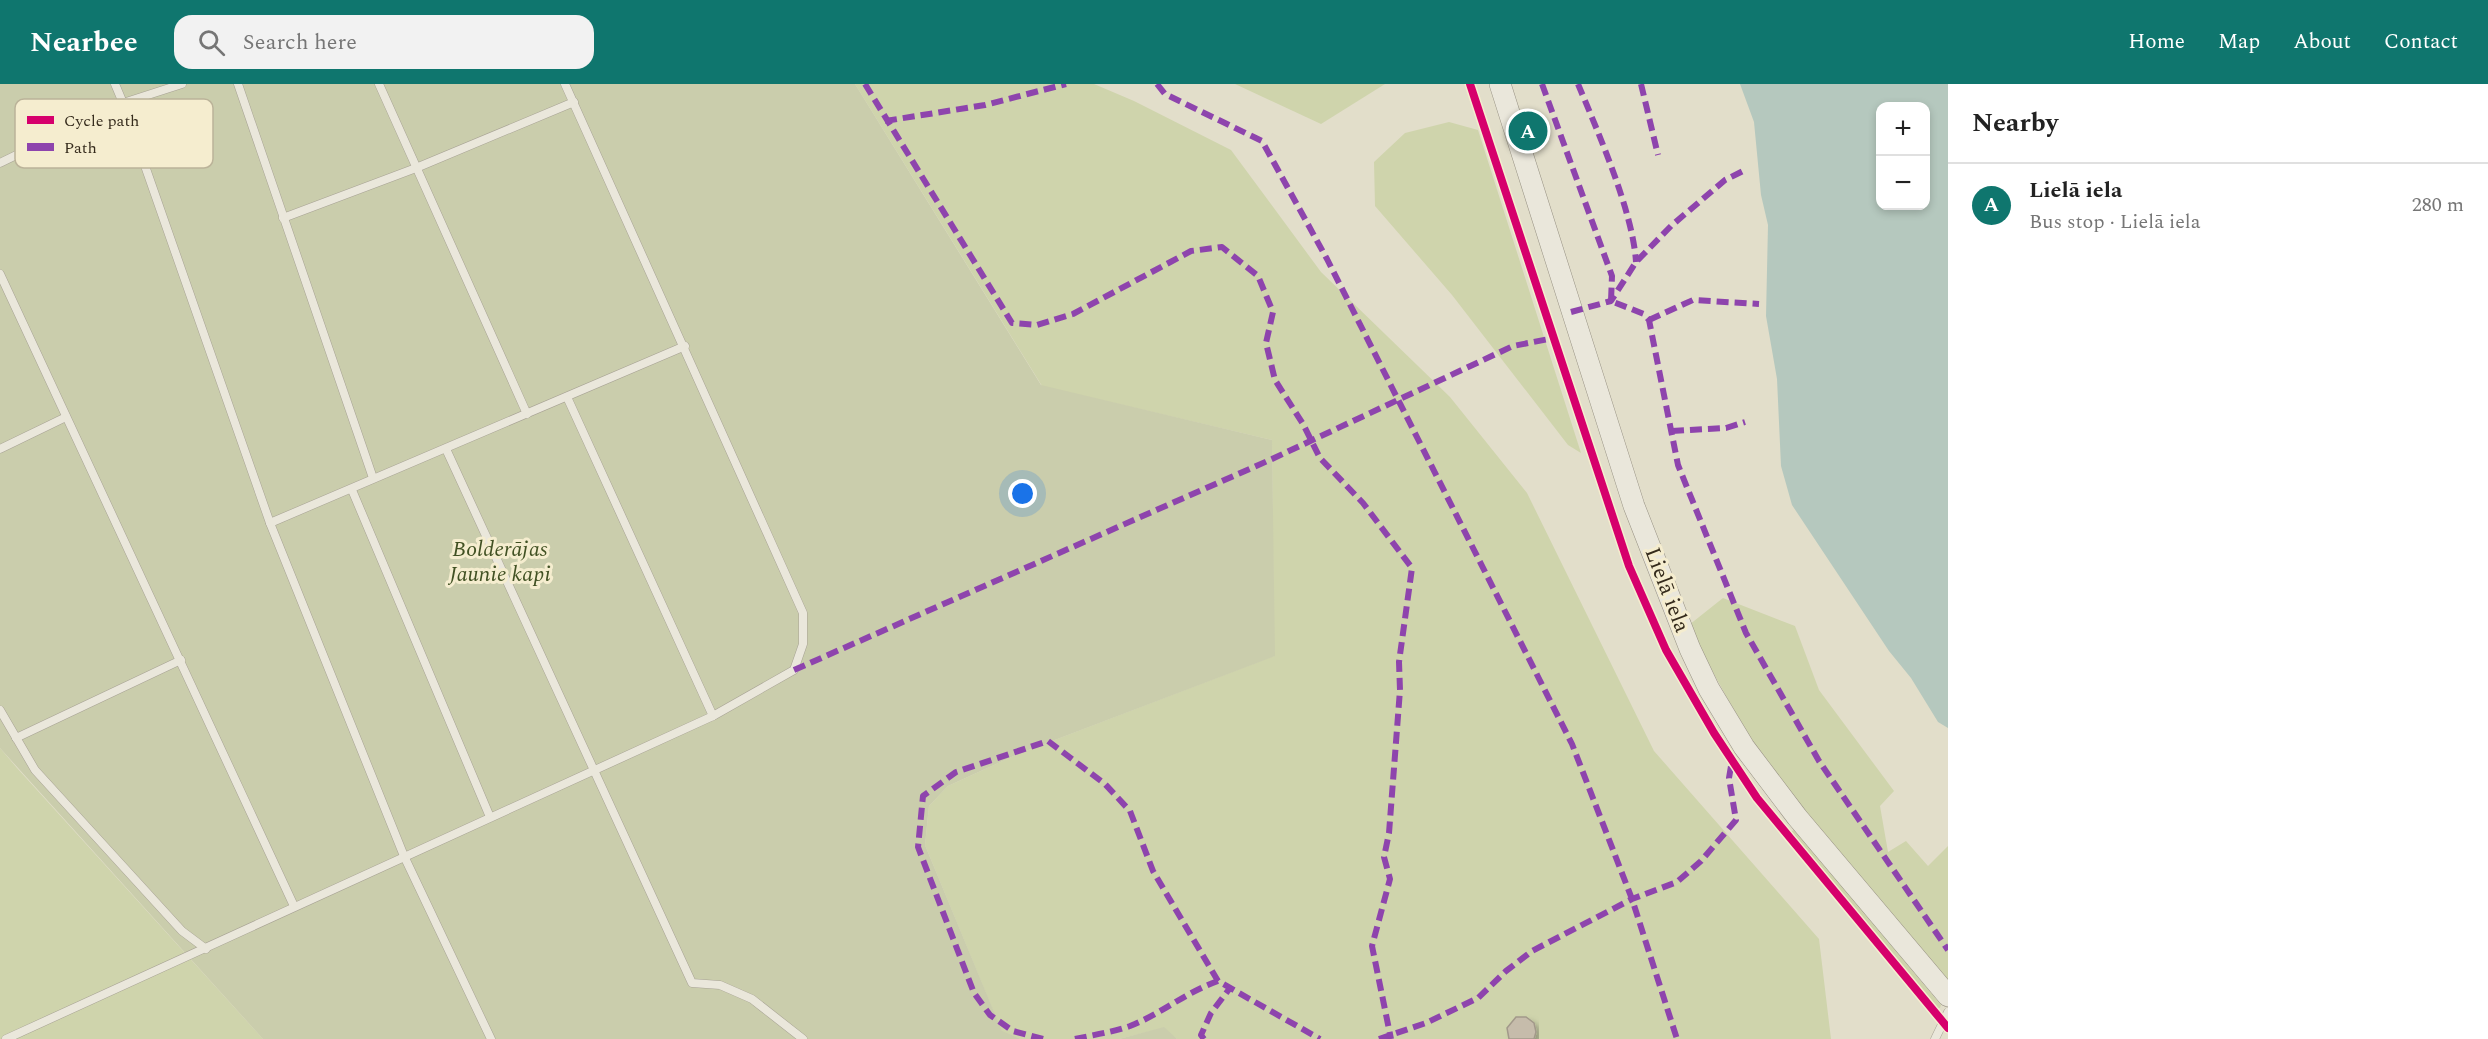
<!DOCTYPE html>
<html lang="en">
<head>
<meta charset="utf-8">
<style>
  :root { --surface:#fff; --page:#f2f2f2; --text:#222; --muted:#767676; --line:#e0e0e0; --accent:#0f766e }
  body { margin:0; font-family:Spectral,serif; background:var(--page); color:var(--text) }
  .controls { position:absolute; right:18px; top:18px; display:grid; overflow:hidden; border-radius:12px; box-shadow:0 3px 9px #0003 }
  .controls button { width:54px; height:54px; display:grid; place-items:center; padding:0; border:0; border-bottom:2px solid var(--line); background:var(--surface); color:var(--text); font:30px sans-serif }
  .you { position:absolute; left:1023px; top:410px; width:21px; height:21px; margin:-15px; border:4px solid #fff; border-radius:50%; background:#1a73e8; box-shadow:0 0 0 9px #1a73e833 }
  .badge { display:grid; place-items:center; width:39px; height:39px; border-radius:50%; background:var(--accent); color:#fff; font-size:20px; font-weight:700 }
  .pin { position:absolute; translate:-50% -50%; border:3px solid #fff; box-shadow:0 2px 6px #0006 }
  .list { margin:0; padding:0; list-style:none }
  h2 { display:flex; justify-content:space-between; align-items:center; height:78px; margin:0; padding:0 24px; font-size:26px }
  h2 small { font-size:20px; font-weight:400; color:var(--muted) }
  .list li { display:grid; grid-template-columns:39px 1fr auto; gap:18px; align-items:center; box-sizing:border-box; height:84px; padding:0 24px; border-top:2px solid var(--line) }
  .list b { display:block; font-size:22px; white-space:nowrap }
  .list p { margin:0; font-size:20px; white-space:nowrap; color:var(--muted) }
  .list em { font-size:20px; font-style:normal; color:var(--muted) }
  .icon { flex:none; width:33px; height:33px; fill:none; stroke:currentColor; stroke-width:2; stroke-linecap:round; stroke-linejoin:round }
  .map { position:relative; flex:none; width:1948px; height:955px; overflow:hidden }
  header { display:flex; align-items:center; gap:36px; box-sizing:border-box; height:84px; padding:0 30px; background:var(--accent); color:#fff }
  header strong { font-size:28px }
  nav { display:flex; gap:33px; margin-inline-start:auto; font-size:21px }
  .search { width:420px; height:54px; background:var(--page); display:flex; align-items:center; gap:15px; box-sizing:border-box; padding:0 21px; border-radius:18px; color:var(--muted); font-size:22px }
  main { display:flex }
  aside { flex:1; background:var(--surface) }
  .map>svg:first-child { display:block }
  .green { fill:#cfd4ac }
  .cemetery { fill:#cacdac }
  .water { fill:#b5c8be; fill-rule:evenodd }
  .building { fill:#c6bcab; stroke:#a2998a; stroke-width:1.5; filter:url(#shadow) }
  .lines { fill:none; stroke-linecap:round; stroke-linejoin:round }
  .service-casing { stroke:#a7a294; stroke-width:9 }
  .secondary-casing { stroke:#979183; stroke-width:22 }
  .service { stroke:#eae7db; stroke-width:8 }
  .secondary { stroke:#eae7db; stroke-width:21 }
  .quiet { stroke:#8e44ad; stroke-width:6; stroke-dasharray:12 6; stroke-linecap:butt }
  .cycleway-casing { stroke:#f5edcf; stroke-width:11 }
  .cycleway { stroke:#d6006c; stroke-width:8 }
  .labels { text-anchor:middle; dominant-baseline:central; stroke-width:6; stroke-linejoin:round; paint-order:stroke }
  .park-label { font-size:22px; font-style:italic; fill:#415123; stroke:#f5edcf }
  .street-label { font-size:22px; fill:#352b1c; stroke:#f5edcf }
  .key { fill:#f5edcf; stroke:#bbb399; stroke-width:1.5 }
  .key-label { font-size:16px; fill:#352b1c }
</style>
</head>
<body>
<header>
<strong>Nearbee</strong>
<div class="search"><svg class="icon" aria-label="search" viewBox="0 0 24 24"><circle cx="10" cy="10" r="6"/><path d="M15 15l6 6"/></svg>Search here</div>
<nav><a>Home</a><a>Map</a><a>About</a><a>Contact</a></nav>
</header>
<main>
<div class="map">
<svg width="1948" height="955" viewBox="0 0 1948 955">
  <defs>
    <filter id="shadow"><feDropShadow dx="5" dy="5" stdDeviation="3" flood-color="#0004"/></filter>
  </defs>
  <rect width="100%" height="100%" fill="#e2deca"/>
  <!-- green -->
  <g class="green">
    <path d="M 855,0 L 1094,0 L 1134,17 L 1231,66 L 1321,188 L 1450,313 L 1527,409 L 1654,667 L 1819,855 L 1831,955 L 1177,955 L 1163,944 L 1119,955 L 1021,955 L 1002,948 L 925,761 L 929,722 L 948,702 L 1018,670 L 1274,572 L 1272,356 L 1042,302 Z"/>
    <path d="M 1235,0 L 1385,0 L 1321,40 Z"/>
    <path d="M 1449,38 L 1478,46 L 1581,369 L 1568,361 L 1452,211 L 1375,122 L 1374,78 L 1405,49 Z"/>
    <path d="M 1723,514 L 1795,542 L 1819,606 L 1894,707 L 1880,722 L 1888,768 L 1906,757 L 1928,782 L 1948,762 L 1948,902 C 1888,829 1823,758 1769,681 C 1738,637 1713,589 1689,541 Z"/>
    <path d="M 0,664 L 17,684 L 263,955 L 0,955 Z"/>
    <path d="M 1795,745 L 1941,921 L 1940,924 L 1935,924 L 1791,748 Z"/>
  </g>
  <!-- cemetery -->
  <g class="cemetery">
    <path d="M 0,0 L 855,0 L 1041,301 L 1272,356 L 1275,572 L 1018,670 L 948,702 L 929,722 L 925,761 L 1002,947 L 1021,955 L 263,955 L 0,664 Z"/>
    <path d="M 1164,943 L 1177,955 L 1119,955 Z"/>
  </g>
  <!-- water -->
  <path class="water" d="M 1740,0 L 1948,0 L 1948,644 L 1938,638 L 1911,594 L 1889,567 L 1792,421 L 1781,382 L 1777,295 L 1766,232 L 1768,141 L 1761,111 L 1754,38 ZM 1880,22 L 1926,22 L 1926,122 L 1880,122 Z"/>
  <!-- building -->
  <path class="building" d="M 1516,933 L 1526,933 L 1534,939 L 1536,948 L 1534,955 L 1509,955 L 1507,944 Z"/>
  <g class="lines">
    <defs>
      <g id="service">
        <path d="M 182,0 L 123,19 L 270,439 L 404,772 L 491,955"/>
        <path d="M 238,0 L 373,394"/>
        <path d="M 379,0 L 527,330"/>
        <path d="M 0,79 L 123,19 L 115,0"/>
        <path d="M 283,134 L 416,84 L 574,18"/>
        <path d="M 0,190 L 294,822"/>
        <path d="M 567,313 L 713,632"/>
        <path d="M 0,365 L 66,333"/>
        <path d="M 446,365 L 692,899 L 720,901 L 752,915 L 803,955"/>
        <path d="M 352,406 L 490,733"/>
        <path d="M 270,439 L 685,262"/>
        <path d="M 0,626 L 35,686 L 182,847 L 206,865"/>
        <path d="M 16,654 L 181,576"/>
        <path d="M 6,955 L 713,632 L 794,586 L 803,560 L 803,529 L 565,0"/>
        <path d="M 1935,955 L 1948,928"/>
      </g>
      <path id="secondary" d="M 1500,0 L 1634,422 L 1690,565 L 1709,605 L 1744,663 L 1797,733 L 1948,912"/>
    </defs>
    <!-- service casing -->
    <use href="#service" class="service-casing"/>
    <!-- secondary casing -->
    <use href="#secondary" class="secondary-casing"/>
    <!-- service -->
    <use href="#service" class="service"/>
    <!-- secondary -->
    <use href="#secondary" class="secondary"/>
    <!-- quiet -->
    <g class="quiet">
      <path d="M 865,0 L 1012,239 L 1037,241 L 1073,230 L 1191,167 L 1222,163 L 1258,192 L 1273,228 L 1266,259 L 1275,296 L 1303,340 L 1320,374 L 1363,419 L 1412,484 L 1399,578 L 1400,606 L 1389,749 L 1384,773 L 1390,795 L 1372,862 L 1391,955"/>
      <path d="M 1157,0 L 1165,10 L 1262,57 L 1327,175 L 1572,660 L 1632,815 L 1677,955"/>
      <path d="M 1542,0 L 1612,192 L 1611,217 L 1644,230 L 1649,236 L 1678,381 L 1746,549 L 1819,677 L 1948,866"/>
      <path d="M 1578,0 C 1598,48 1633,128 1636,178"/>
      <path d="M 1641,0 L 1658,71"/>
      <path d="M 885,37 L 985,21 L 1066,0"/>
      <path d="M 1571,228 L 1611,217 L 1636,178 L 1671,142 L 1725,96 L 1745,86"/>
      <path d="M 1649,236 L 1693,216 L 1759,220"/>
      <path d="M 1672,347 L 1726,344 L 1745,338"/>
      <path d="M 794,586 L 1272,375 L 1513,262 L 1554,254"/>
      <path d="M 1043,955 L 1013,947 L 990,931 L 974,909 L 918,763 L 923,712 L 956,688 L 1048,657 L 1105,700 L 1130,727 L 1153,787 L 1218,897"/>
      <path d="M 1075,955 C 1093,951 1113,948 1130,942 C 1161,930 1186,908 1218,897 L 1320,955"/>
      <path d="M 1204,955 L 1201,951 L 1211,929 L 1230,904"/>
      <path d="M 1379,955 L 1426,939 L 1478,914 L 1506,887 L 1532,867 L 1632,815 L 1677,798 L 1701,777 L 1736,736 L 1729,694 L 1732,676"/>
    </g>
    <defs>
      <path id="cycleway" d="M 1470,0 L 1629,482 L 1666,566 L 1714,649 L 1757,714 L 1948,944"/>
    </defs>
    <!-- cycleway casing -->
    <use href="#cycleway" class="cycleway-casing"/>
    <!-- cycleway -->
    <use href="#cycleway" class="cycleway"/>
  </g>
  <g class="labels">
    <!-- park labels -->
    <g class="park-label">
      <text x="500" y="465">Bolderājas<tspan x="500" dy="25">Jaunie kapi</tspan></text>
    </g>
    <!-- street labels -->
    <g class="street-label">
      <text transform="translate(1667 506) rotate(69)">Lielā iela</text>
    </g>
  </g>
  <!-- legend -->
  <rect x="15" y="15" width="198" height="69" rx="9" class="key"/>
  <rect x="27" y="32" width="27" height="8" fill="#d6006c"/>
  <rect x="27" y="59" width="27" height="8" fill="#8e44ad"/>
  <g class="key-label">
    <text x="64" y="42">Cycle path</text>
    <text x="64" y="69">Path</text>
  </g>
</svg>
<div class="controls">
<button>+</button>
<button>−</button>
</div>
<div class="you"></div>
<div class="pin badge" style="left:1528px;top:47px">A</div>
</div>
<aside>
<h2>Nearby<small></small></h2>
<ul class="list">
<li><span class="badge">A</span><div><b>Lielā iela</b><p>Bus stop · Lielā iela</p></div><em>280 m</em></li>
</ul>
</aside>
</main>
</body>
</html>
